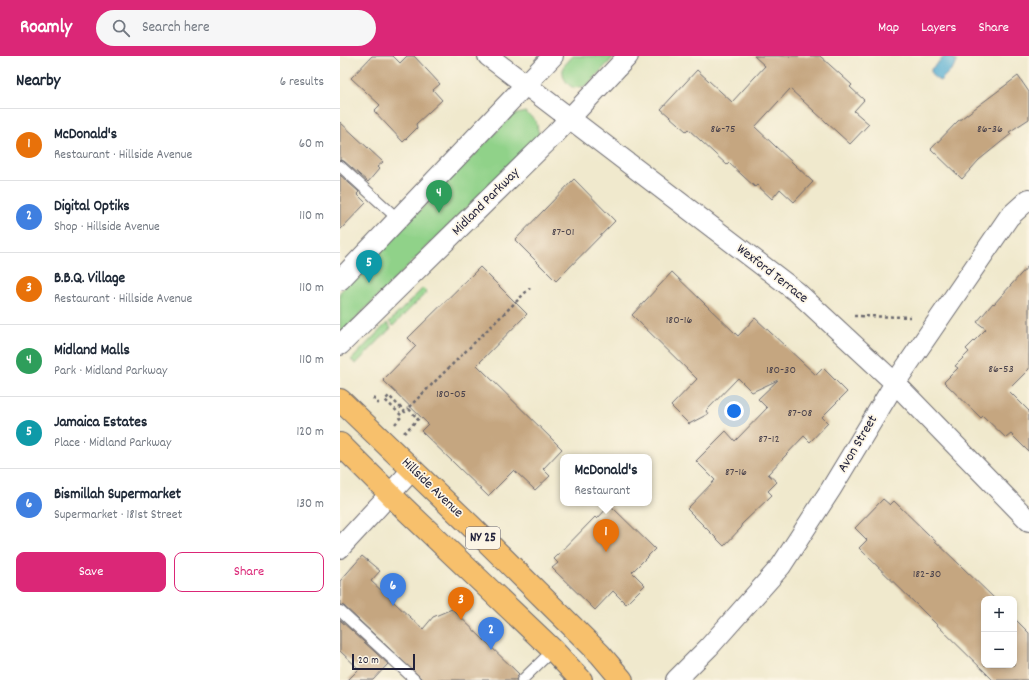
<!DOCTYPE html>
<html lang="en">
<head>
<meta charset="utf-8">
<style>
  :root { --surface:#fff; --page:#f6f6f7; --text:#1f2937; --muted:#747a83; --line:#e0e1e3; --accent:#db2777 }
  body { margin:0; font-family:Dekko,sans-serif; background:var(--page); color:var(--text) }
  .controls { position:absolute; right:12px; bottom:12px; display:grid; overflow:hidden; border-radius:8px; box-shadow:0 2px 6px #0003 }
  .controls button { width:36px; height:36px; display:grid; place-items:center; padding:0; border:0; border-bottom:1px solid var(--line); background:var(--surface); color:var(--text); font:20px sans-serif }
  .scale { position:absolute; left:12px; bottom:10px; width:63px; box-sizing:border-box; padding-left:4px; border:2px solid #22223b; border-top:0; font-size:11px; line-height:14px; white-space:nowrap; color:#22223b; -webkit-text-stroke:3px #fcf5e5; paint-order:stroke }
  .you { position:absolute; left:394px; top:355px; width:14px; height:14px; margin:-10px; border:3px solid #fff; border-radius:50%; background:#1a73e8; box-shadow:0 0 0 6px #1a73e833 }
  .badge { display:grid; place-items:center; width:26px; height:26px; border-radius:50%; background:var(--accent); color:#fff; font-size:13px; font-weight:700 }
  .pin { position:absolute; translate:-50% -33px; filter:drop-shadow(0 1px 2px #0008) }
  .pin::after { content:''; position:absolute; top:21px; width:14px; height:12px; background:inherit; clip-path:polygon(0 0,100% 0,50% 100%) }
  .popup { position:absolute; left:220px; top:398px; width:92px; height:52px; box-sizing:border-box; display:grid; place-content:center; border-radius:8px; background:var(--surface); filter:drop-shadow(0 1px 3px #0005); font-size:13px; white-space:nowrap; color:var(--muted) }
  .popup b { font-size:15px; color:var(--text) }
  .popup::after { content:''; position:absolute; left:50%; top:100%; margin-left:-8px; border:8px solid transparent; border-top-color:var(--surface) }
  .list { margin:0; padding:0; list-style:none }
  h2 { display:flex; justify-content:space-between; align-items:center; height:52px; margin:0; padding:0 16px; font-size:17px }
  h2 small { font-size:13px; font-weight:400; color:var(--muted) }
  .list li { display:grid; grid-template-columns:26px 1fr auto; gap:12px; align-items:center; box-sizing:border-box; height:72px; padding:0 16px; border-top:1px solid var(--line) }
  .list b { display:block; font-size:15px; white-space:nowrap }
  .list p { margin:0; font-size:13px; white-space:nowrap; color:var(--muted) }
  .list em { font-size:13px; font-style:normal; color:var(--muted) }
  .actions { display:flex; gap:8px; padding:12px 16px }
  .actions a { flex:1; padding:9px 0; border:1px solid var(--accent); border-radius:8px; text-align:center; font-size:14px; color:var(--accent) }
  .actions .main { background:var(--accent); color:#fff }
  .icon { flex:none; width:22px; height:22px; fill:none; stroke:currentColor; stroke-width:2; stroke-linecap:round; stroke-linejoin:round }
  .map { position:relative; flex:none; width:689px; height:624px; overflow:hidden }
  header { display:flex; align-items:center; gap:24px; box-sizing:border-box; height:56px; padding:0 20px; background:var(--accent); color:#fff }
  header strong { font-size:19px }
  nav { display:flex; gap:22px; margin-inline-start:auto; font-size:14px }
  .search { width:280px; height:36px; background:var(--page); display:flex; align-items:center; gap:10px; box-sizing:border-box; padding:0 14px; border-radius:22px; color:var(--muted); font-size:15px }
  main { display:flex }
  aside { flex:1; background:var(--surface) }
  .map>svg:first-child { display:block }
  .green { fill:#90d289; stroke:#597a62 }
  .water { fill:#55add2; stroke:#3c6886 }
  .building { fill:#c5a680 }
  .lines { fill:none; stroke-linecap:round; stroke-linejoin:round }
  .service-casing { stroke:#6a686e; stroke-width:12 }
  .minor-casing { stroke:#6a686e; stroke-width:22 }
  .primary-casing { stroke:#6a686e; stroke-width:24 }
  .path { stroke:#6a686e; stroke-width:2.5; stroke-dasharray:3 3; stroke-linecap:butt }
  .service { stroke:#fff; stroke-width:10 }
  .minor { stroke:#fff; stroke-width:20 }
  .primary { stroke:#f7c06c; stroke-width:22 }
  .labels { text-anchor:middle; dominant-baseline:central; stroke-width:3.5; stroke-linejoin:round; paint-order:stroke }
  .number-label { font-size:12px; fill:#4b434c }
  .shield { fill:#fcf5e5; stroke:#63616e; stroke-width:1 }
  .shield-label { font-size:13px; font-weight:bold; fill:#22223b }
  .street-label { font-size:14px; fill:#22223b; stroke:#fcf5e5 }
</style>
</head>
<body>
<header>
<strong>Roamly</strong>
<div class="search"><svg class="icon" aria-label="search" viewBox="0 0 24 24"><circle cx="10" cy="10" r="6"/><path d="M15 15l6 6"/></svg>Search here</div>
<nav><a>Map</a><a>Layers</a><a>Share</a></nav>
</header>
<main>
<aside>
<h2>Nearby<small>6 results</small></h2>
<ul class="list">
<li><span class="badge" style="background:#e8710a">1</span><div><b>McDonald's</b><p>Restaurant · Hillside Avenue</p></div><em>60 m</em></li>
<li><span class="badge" style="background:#3f7fe0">2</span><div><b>Digital Optiks</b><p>Shop · Hillside Avenue</p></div><em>110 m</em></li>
<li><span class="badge" style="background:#e8710a">3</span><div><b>B.B.Q. Village</b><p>Restaurant · Hillside Avenue</p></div><em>110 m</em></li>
<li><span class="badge" style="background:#2e9e5b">4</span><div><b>Midland Malls</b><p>Park · Midland Parkway</p></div><em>110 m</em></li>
<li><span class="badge" style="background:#0f9aa8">5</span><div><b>Jamaica Estates</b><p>Place · Midland Parkway</p></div><em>120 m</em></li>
<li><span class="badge" style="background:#3f7fe0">6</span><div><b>Bismillah Supermarket</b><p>Supermarket · 181st Street</p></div><em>130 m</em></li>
</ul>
<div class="actions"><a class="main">Save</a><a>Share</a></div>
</aside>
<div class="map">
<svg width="689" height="624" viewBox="0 0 689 624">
  <rect width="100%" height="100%" fill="#fcf5e5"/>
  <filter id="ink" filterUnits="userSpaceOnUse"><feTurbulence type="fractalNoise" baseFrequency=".025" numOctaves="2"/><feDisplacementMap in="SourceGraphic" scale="8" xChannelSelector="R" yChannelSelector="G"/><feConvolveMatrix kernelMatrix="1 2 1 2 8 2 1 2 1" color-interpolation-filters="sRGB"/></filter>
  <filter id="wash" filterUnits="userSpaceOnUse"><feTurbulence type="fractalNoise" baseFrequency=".012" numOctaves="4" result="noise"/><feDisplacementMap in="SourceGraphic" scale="16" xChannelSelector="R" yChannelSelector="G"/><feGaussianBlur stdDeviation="0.9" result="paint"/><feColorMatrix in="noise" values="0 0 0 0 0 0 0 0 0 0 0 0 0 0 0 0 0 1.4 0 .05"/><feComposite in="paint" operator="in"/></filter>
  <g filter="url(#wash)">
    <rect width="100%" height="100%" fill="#f0e9cd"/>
    <!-- green -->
    <g class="green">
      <path d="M 233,0 L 275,0 L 249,27 L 245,30 L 234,32 C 225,28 222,20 223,11 Z"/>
      <path d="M 185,56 L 196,65 L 199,79 L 0,278 L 0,236 L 173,59 Z"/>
      <path d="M 83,232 L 87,236 L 53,270 L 49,266 Z"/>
      <path d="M 47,267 L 51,272 L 16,308 L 11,304 Z"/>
    </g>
    <!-- water -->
    <path class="water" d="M 605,0 L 612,0 L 616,4 L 616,9 L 600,25 C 594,22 591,20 591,13 Z"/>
    <g id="blocks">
      <!-- building -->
      <g class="building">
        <path d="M 32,0 L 53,0 L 60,7 L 67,0 L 74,0 L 100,28 L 93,34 L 102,44 L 76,68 L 77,72 L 63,86 L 34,55 L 40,49 L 11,22 Z"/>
        <path d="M 414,0 L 480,0 L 512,29 L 510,31 L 524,44 L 514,55 L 529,68 L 510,88 L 450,33 L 415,71 L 473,126 L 454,146 L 440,133 L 432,143 L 417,129 L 415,131 L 389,107 L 387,109 L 348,73 L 346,75 L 321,53 L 357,14 L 392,46 L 425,10 Z"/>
        <path d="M 678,20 L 689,36 L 689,63 L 669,76 L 671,78 L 639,104 L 622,123 L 591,93 L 618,65 Z"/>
        <path d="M 0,66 L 43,106 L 37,111 L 39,113 L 28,126 L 4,105 L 0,104 Z"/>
        <path d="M 0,119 L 19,136 L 17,138 L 26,147 L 0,174 Z"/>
        <path d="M 234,123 L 275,165 L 216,225 L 175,184 Z"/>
        <path d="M 689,209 L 689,313 L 668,334 L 689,355 L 689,396 L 671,378 L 666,382 L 643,360 L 641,362 L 604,326 L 618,312 L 615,310 L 629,296 L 626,293 L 646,273 L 637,266 L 653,247 L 654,248 Z"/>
        <path d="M 140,211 L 187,258 L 137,309 L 222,393 L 203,413 L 210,420 L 195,434 L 174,414 L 148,440 L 81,375 L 88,368 L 43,324 L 76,290 L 68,282 Z"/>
        <path d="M 332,216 L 398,280 L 415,262 L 476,319 L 483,312 L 507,336 L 482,361 L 488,367 L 470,386 L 464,380 L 428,418 L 437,426 L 428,435 L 432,439 L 401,469 L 402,471 L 384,490 L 347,453 L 375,424 L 356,405 L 386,375 L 395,385 L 427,352 L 418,343 L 438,324 L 412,336 L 398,322 L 366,355 L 368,358 L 349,368 L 331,350 L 357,323 L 292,259 Z"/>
        <path d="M 543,443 L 550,449 L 554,445 L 655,543 L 644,543 L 644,609 L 674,609 L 674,562 L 689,577 L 689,624 L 653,624 L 519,492 L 527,484 L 515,472 Z"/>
        <path d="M 270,449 L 315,493 L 292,516 L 305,529 L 286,548 L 273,535 L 255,554 L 212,512 L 218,507 L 214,503 L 255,461 L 257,463 Z"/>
        <path d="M 22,500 L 40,515 L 31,525 L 83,573 L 93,561 L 112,553 L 179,618 L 176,624 L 83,624 L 4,550 L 0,549 L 0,525 Z"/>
        <path d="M 0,564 L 48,608 L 33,624 L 8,624 L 19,613 L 0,595 Z"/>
      </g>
    </g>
  </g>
  <g filter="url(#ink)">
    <use href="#blocks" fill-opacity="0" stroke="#6a686e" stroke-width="1"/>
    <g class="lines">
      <defs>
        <g id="service">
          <path d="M 0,110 L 58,163"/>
          <path d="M 0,555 L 75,624"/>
          <path d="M 182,624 L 213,594"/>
        </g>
        <g id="minor">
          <path d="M 148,0 L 457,236 L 555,327 L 689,465"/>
          <path d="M 0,224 L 213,0"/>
          <path d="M 0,289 L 215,78 L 288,0"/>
          <path d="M 0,492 L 73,413"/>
          <path d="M 336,624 L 369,591 L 441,510 L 491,433 L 555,327 L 669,161 L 689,143"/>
        </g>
        <g id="primary">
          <path d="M 0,344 L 131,470 L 260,598 L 282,624"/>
          <path d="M 0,388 L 65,453 L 213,594 L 241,624"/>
        </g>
      </defs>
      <!-- service casing -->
      <use href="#service" class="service-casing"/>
      <!-- minor casing -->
      <use href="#minor" class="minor-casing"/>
      <!-- primary casing -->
      <use href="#primary" class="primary-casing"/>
      <!-- path -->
      <g class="path">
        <path d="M 514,260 L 573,261"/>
        <path d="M 33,342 L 38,347 L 36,349"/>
        <path d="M 55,368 L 62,360 L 45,344 L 49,340 L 65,356 L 68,352"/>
        <path d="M 64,377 L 78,363 L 68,352 L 190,232"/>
      </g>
      <!-- service -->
      <use href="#service" class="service"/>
      <!-- minor -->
      <use href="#minor" class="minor"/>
      <!-- primary -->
      <use href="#primary" class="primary"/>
    </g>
  </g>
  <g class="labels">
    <!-- number labels -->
    <g class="number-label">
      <text x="383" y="73">86-75</text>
      <text x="650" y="73">86-36</text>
      <text x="223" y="176">87-01</text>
      <text x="339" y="264">180-16</text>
      <text x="661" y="313">86-53</text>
      <text x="441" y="314">180-30</text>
      <text x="111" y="338">180-05</text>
      <text x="460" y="357">87-08</text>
      <text x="429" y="383">87-12</text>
      <text x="396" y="416">87-16</text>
      <text x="587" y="518">182-30</text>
    </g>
    <!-- shield labels -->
    <rect class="shield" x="126" y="471" width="34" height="22" rx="3"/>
    <g class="shield-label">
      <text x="143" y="482">NY 25</text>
    </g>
    <!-- street labels -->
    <g class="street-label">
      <text transform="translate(146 146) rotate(-45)">Midland Parkway</text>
      <text transform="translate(432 218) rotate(38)">Wexford Terrace</text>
      <text transform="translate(518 388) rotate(-59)">Avon Street</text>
      <text transform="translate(92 432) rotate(44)">Hillside Avenue</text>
    </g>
  </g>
</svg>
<div class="controls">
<button>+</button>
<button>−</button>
</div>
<div class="scale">20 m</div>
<div class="you"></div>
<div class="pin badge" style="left:266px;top:496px;background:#e8710a">1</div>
<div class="popup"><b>McDonald's</b>Restaurant</div>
<div class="pin badge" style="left:151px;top:594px;background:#3f7fe0">2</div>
<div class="pin badge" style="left:121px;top:564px;background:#e8710a">3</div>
<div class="pin badge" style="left:99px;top:157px;background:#2e9e5b">4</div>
<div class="pin badge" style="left:29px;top:227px;background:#0f9aa8">5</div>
<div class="pin badge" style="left:53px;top:550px;background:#3f7fe0">6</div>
</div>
</main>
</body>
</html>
